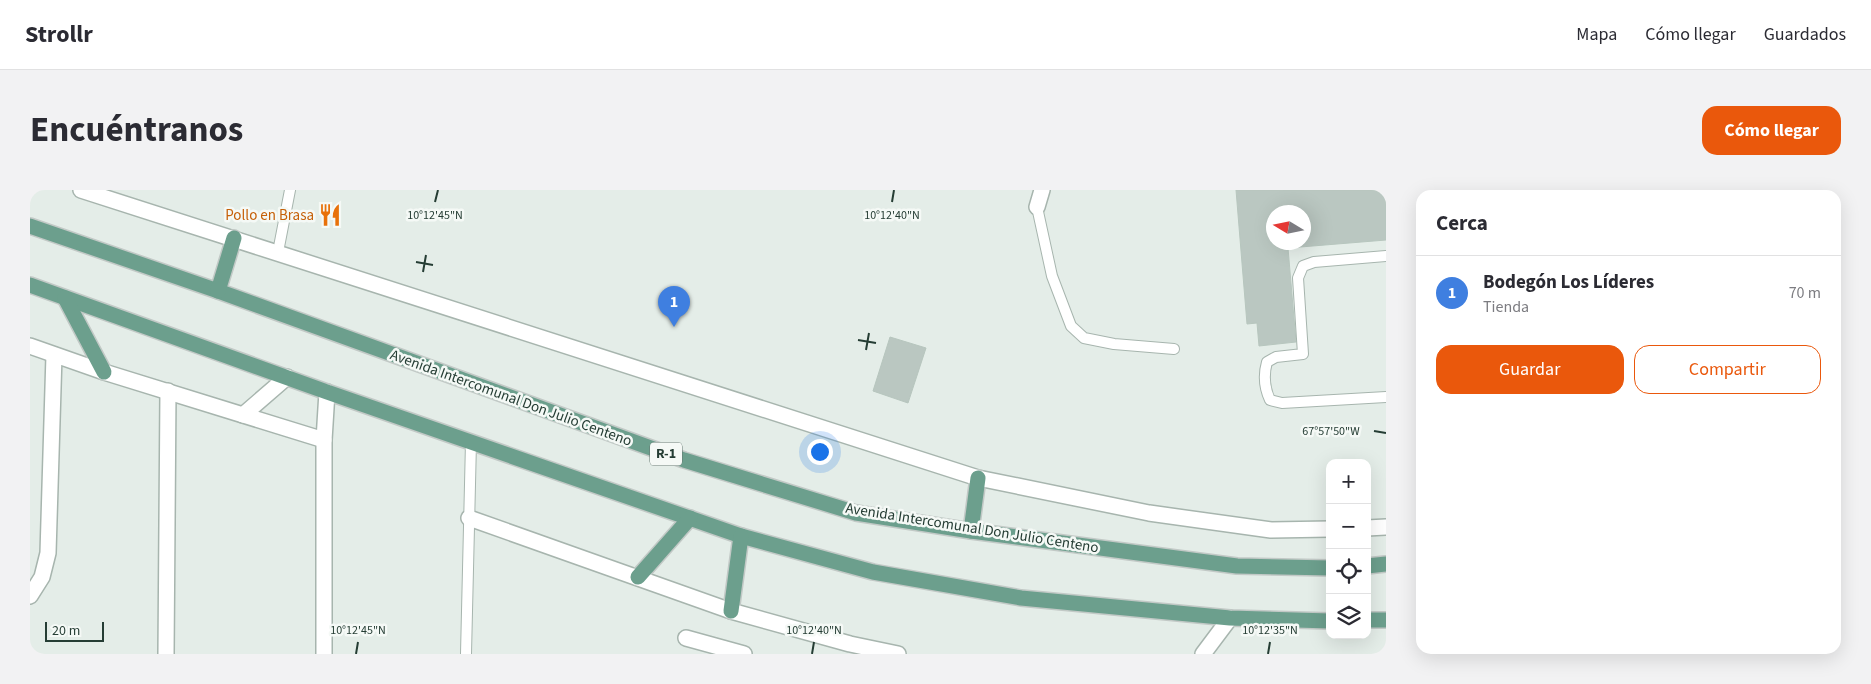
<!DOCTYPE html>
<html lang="es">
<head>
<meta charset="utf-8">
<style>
  :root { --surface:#fff; --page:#f2f2f3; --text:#2b2b33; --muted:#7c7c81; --line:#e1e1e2; --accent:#ea580c }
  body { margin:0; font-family:"Source Sans 3",sans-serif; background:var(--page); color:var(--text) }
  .controls { position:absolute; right:15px; bottom:15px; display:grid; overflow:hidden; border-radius:10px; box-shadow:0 5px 20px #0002 }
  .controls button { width:45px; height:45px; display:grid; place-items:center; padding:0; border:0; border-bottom:1px solid var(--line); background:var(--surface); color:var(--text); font:25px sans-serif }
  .compass { position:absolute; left:1236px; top:15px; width:45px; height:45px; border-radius:50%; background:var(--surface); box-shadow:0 5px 20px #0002; rotate:280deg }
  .scale { position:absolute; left:15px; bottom:12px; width:59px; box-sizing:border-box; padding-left:5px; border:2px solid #253d34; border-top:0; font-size:14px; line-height:18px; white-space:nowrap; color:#253d34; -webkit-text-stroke:4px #f5f9f6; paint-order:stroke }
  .you { position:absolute; left:789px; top:261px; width:18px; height:18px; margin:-12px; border:4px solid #fff; border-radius:50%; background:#1a73e8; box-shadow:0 0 0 8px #1a73e833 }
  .badge { display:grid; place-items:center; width:32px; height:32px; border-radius:50%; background:var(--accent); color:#fff; font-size:16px; font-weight:700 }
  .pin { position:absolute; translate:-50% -41px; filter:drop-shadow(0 1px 2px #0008) }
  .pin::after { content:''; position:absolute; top:26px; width:18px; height:15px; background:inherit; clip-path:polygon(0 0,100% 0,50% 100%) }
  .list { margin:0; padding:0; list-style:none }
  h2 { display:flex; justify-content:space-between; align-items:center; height:65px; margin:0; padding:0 20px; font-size:21px }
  h2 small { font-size:16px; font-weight:400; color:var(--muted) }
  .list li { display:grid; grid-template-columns:32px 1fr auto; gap:15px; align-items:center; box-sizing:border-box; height:75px; padding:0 20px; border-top:1px solid var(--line) }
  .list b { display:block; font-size:19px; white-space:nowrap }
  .list p { margin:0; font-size:16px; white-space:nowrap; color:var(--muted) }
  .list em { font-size:16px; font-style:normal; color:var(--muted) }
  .actions { display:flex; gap:10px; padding:15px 20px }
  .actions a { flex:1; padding:11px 0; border:1px solid var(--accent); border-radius:15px; text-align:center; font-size:18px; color:var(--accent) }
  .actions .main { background:var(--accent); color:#fff }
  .icon { flex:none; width:28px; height:28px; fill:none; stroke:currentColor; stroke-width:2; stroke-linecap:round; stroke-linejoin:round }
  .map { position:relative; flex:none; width:1356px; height:464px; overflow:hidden; border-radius:15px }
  header { display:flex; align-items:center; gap:30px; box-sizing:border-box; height:70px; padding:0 25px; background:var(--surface); border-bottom:1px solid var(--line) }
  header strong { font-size:24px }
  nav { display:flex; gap:28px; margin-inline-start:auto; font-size:18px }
  .intro { display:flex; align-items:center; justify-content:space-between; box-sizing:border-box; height:120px; padding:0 30px }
  h1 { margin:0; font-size:35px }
  .button { padding:12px 22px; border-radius:15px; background:var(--accent); color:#fff; font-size:18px; font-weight:700 }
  main { display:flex; gap:30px; padding:0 30px }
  aside { flex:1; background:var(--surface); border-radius:15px; box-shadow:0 5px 20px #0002 }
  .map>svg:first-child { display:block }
  .building { fill:#bac7c1; stroke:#b7c6be; fill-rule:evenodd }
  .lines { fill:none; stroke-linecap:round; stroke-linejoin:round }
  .lane-casing { stroke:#a7b5ae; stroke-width:12 }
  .street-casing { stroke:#a7b5ae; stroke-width:18 }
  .primary-casing { stroke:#c2c9c6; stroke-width:18 }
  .lane { stroke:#fff; stroke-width:10 }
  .street { stroke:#fff; stroke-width:15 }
  .primary { stroke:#6c9f8d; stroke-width:15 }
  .ticks { fill:none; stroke:#253d34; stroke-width:2 }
  .labels { text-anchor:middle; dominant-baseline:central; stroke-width:5; stroke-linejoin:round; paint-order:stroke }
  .shield { fill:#f5f9f6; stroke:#63756e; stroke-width:1 }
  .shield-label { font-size:14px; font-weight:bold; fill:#253d34 }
  .food-label { font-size:15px; fill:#c56008; stroke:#f5f9f6; text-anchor:end }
  .street-label { font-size:15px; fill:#253d34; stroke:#f5f9f6 }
  .ticks-label { font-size:12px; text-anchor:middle; fill:#253d34; stroke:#f5f9f6; stroke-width:5; stroke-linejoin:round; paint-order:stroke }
</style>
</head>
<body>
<header>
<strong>Strollr</strong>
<nav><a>Mapa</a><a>Cómo llegar</a><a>Guardados</a></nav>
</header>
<div class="intro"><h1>Encuéntranos</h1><a class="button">Cómo llegar</a></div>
<main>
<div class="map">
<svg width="1356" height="464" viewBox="0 0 1356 464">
  <rect width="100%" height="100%" fill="#e4ede8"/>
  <!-- building -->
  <g class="building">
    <path d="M 1206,0 L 1356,0 L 1356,50 L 1258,58 L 1266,152 L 1229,156 L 1227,133 L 1217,134 ZM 1244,22 L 1274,22 L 1274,52 L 1244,52 Z"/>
    <path d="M 860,147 L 896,158 L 878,213 L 843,201 Z"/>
  </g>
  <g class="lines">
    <defs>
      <g id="lane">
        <path d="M 1007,17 L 1022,86 L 1041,136 L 1054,148 L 1084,154 L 1144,159"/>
        <path d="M 248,62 L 260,0"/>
        <path d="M 1356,66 L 1284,72 L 1273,76 L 1268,88 L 1273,164 L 1246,167 L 1237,172 C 1233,186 1234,197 1240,210 L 1252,213 L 1356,207"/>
        <path d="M 436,464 L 441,252"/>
      </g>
      <g id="street">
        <path d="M 51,0 L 948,288 L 1119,323 L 1241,340 L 1300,339"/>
        <path d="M 1007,17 L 1012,0"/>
        <path d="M 0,156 L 74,182 L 294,250"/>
        <path d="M 213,225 L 257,187"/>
        <path d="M 439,328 L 701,421 L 820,454 L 868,464"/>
        <path d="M 1337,338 L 1356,337"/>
        <path d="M 0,406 L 12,387 L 18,363 L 24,165"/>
        <path d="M 656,448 L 714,464"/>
        <path d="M 136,464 L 138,201"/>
        <path d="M 294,464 L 294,250 L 297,202"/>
        <path d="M 1173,464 L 1200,428"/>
      </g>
      <g id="primary">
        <path d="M 0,36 L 188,101 L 654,270 L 826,323 L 941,341 L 1207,376 L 1300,378"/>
        <path d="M 0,95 L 297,202 L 711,346 L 843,382 L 991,408 L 1200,428 L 1300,431"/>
        <path d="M 188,101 L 204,48"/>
        <path d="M 35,108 L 74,182"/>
        <path d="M 941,341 L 948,288"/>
        <path d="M 1337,376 L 1356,374"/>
        <path d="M 608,387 L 660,328"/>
        <path d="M 701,421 L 711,346"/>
        <path d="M 1337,430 L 1356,430"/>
      </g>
    </defs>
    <!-- lane casing -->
    <use href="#lane" class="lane-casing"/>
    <!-- street casing -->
    <use href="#street" class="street-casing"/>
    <!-- primary casing -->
    <use href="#primary" class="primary-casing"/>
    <!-- lane -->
    <use href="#lane" class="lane"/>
    <!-- street -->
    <use href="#street" class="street"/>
    <!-- primary -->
    <use href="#primary" class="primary"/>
  </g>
  <!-- ticks -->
  <path class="ticks" d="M 405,12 L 408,0M 862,12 L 864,0M 386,72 L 403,75M 393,82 L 396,65M 828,150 L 846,153M 836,160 L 839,143M 1344,241 L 1356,243M 326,464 L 328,452M 782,464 L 784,452M 1238,464 L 1240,452"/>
  <!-- icons -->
  <defs>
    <symbol id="restaurant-bare" viewBox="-9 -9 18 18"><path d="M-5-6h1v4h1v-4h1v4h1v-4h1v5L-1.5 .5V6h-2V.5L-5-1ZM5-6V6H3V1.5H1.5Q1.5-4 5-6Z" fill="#e8710a" stroke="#f5f9f6" stroke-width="2.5" paint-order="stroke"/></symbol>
  </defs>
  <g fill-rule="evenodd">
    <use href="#restaurant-bare" x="284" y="9" width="32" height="32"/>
  </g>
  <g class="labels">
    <!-- shield labels -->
    <rect class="shield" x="620" y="252.5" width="32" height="23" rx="4"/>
    <g class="shield-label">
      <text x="636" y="264">R-1</text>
    </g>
    <!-- food labels -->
    <g class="food-label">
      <text x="284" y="25">Pollo en Brasa</text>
    </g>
    <!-- street labels -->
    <g class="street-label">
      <text transform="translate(481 208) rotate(20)">Avenida Intercomunal Don Julio Centeno</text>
      <text transform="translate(942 338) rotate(9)">Avenida Intercomunal Don Julio Centeno</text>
    </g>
  </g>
  <g class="ticks-label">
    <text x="405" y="29">10°12'45"N</text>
    <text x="862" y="29">10°12'40"N</text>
    <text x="1301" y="245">67°57'50"W</text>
    <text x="328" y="444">10°12'45"N</text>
    <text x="784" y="444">10°12'40"N</text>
    <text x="1240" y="444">10°12'35"N</text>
  </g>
</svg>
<div class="controls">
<button>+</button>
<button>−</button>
<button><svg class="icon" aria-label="locate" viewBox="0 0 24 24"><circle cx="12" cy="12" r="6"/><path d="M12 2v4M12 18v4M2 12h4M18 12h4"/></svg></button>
<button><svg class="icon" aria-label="layers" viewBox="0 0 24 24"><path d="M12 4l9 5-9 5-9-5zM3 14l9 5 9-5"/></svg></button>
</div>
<svg class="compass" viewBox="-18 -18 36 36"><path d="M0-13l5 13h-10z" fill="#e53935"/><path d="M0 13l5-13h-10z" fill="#7c7c81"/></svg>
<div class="scale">20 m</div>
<div class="you"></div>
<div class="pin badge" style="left:644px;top:137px;background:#3f7fe0">1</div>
</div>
<aside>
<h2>Cerca<small></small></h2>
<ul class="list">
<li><span class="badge" style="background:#3f7fe0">1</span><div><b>Bodegón Los Líderes</b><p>Tienda</p></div><em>70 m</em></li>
</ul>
<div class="actions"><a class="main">Guardar</a><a>Compartir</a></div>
</aside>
</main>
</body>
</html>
